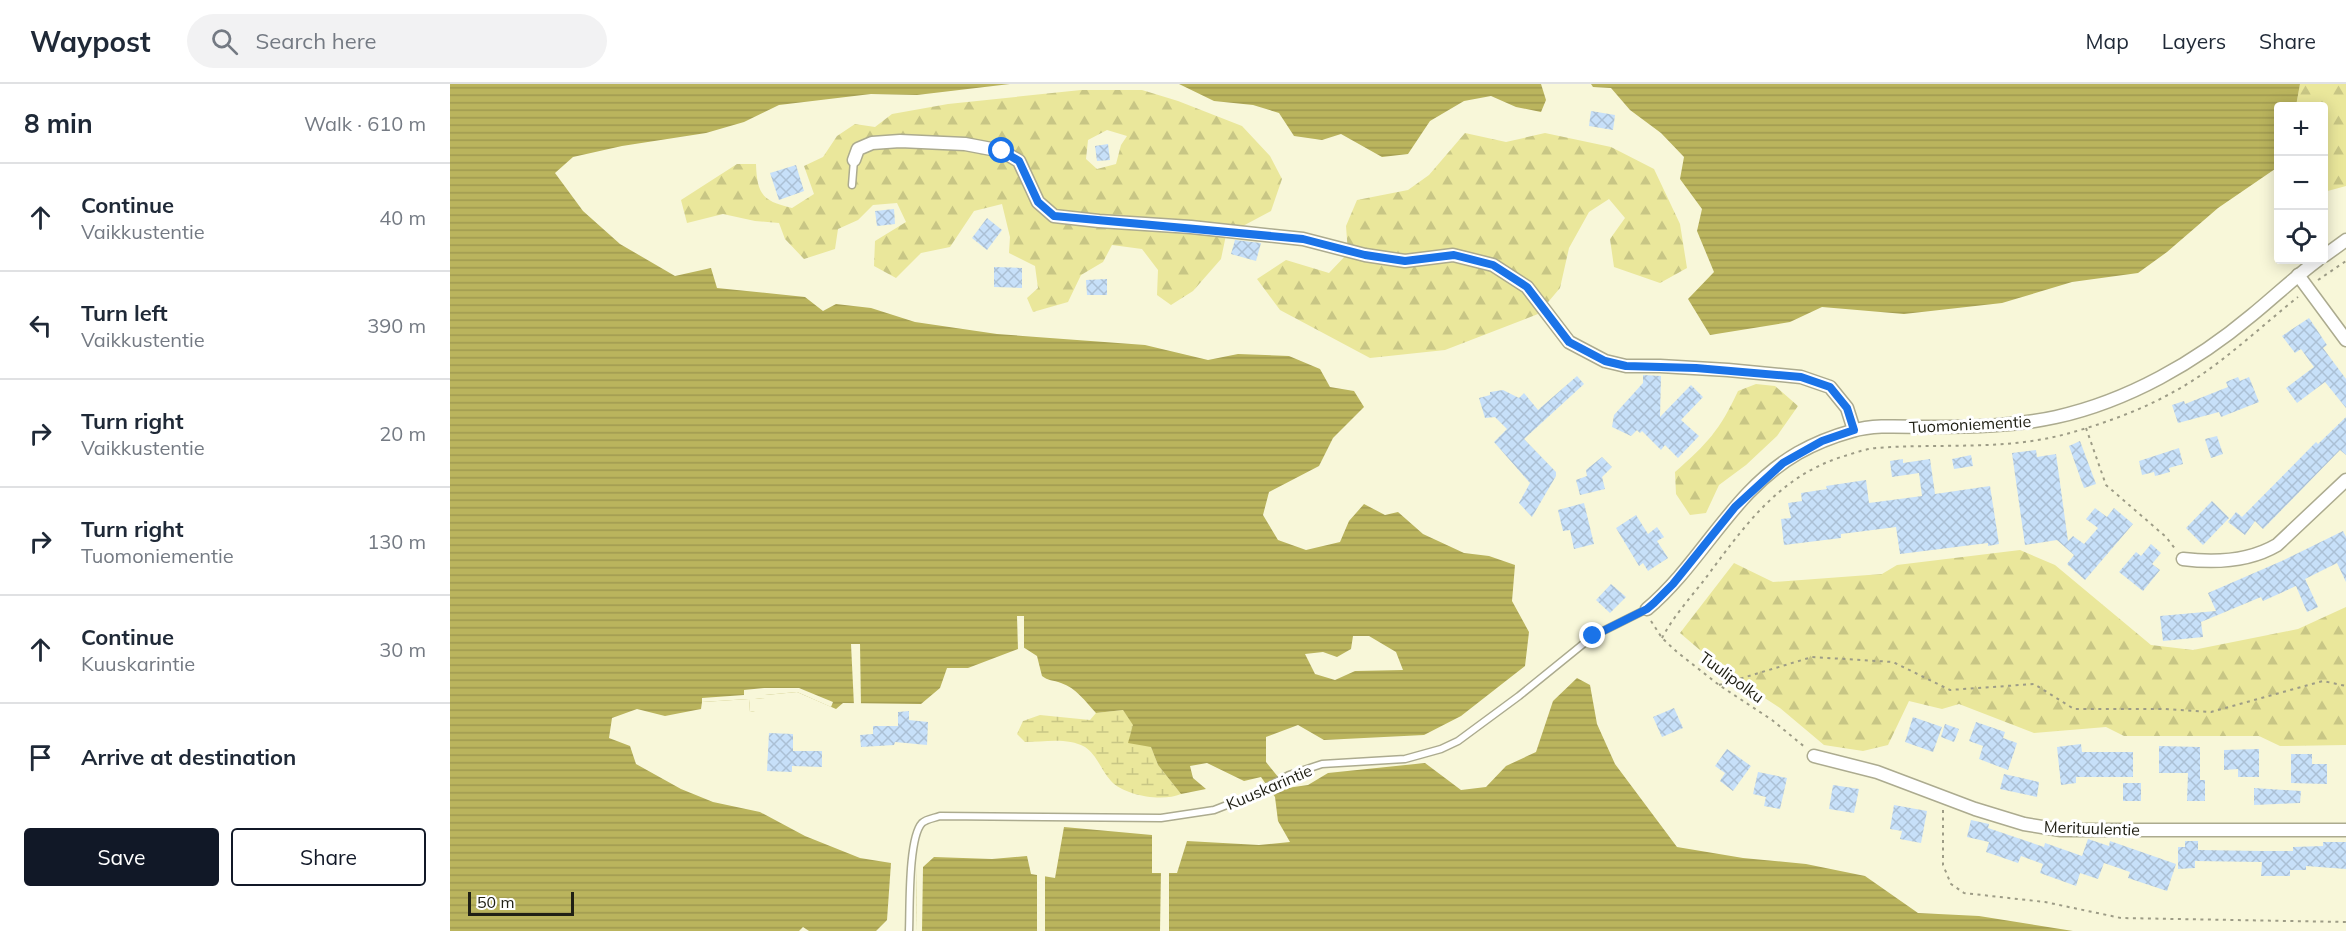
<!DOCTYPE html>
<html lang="en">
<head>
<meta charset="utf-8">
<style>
  :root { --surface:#fff; --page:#f2f2f3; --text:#1f2937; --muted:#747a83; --line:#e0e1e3; --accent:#111827 }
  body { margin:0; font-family:Mulish,sans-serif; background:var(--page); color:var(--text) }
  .controls { position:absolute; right:18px; top:18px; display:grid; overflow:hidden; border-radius:6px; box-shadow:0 3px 15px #0003 }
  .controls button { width:54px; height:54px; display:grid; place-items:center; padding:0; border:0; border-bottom:2px solid var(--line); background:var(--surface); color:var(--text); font:30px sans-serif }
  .scale { position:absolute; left:18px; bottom:15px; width:106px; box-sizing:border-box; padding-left:6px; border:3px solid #202015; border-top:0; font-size:16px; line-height:21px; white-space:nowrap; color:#202015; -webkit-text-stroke:4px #fff; paint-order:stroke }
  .stop { position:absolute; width:18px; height:18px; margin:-14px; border:4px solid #1a73e8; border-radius:50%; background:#fff }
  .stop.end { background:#1a73e8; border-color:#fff; box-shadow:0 2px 6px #0008 }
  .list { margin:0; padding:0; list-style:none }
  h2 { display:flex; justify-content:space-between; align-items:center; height:78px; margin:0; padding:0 24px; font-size:26px }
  h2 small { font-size:20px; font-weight:400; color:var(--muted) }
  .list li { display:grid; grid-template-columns:39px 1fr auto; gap:18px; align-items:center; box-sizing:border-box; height:108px; padding:0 24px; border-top:2px solid var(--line) }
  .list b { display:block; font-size:22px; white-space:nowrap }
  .list p { margin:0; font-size:20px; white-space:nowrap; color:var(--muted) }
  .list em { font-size:20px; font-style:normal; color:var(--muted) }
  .actions { display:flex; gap:12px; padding:18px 24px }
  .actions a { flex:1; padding:14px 0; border:2px solid var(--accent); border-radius:6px; text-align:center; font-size:21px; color:var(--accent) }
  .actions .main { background:var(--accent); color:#fff }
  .icon { flex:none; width:33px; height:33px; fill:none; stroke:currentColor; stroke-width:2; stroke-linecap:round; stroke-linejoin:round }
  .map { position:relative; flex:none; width:1896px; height:847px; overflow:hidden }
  header { display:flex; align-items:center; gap:36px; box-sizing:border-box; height:84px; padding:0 30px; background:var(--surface); border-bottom:2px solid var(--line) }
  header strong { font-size:28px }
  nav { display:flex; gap:33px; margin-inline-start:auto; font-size:21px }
  .search { width:420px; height:54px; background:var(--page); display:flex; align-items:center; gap:15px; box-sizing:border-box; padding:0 21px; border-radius:33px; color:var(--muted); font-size:22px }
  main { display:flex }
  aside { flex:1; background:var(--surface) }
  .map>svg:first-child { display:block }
  .forest { fill:url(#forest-firs); fill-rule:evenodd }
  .wetland { fill:url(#wetland-marsh) }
  .water { fill:url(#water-rules); fill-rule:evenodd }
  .pier { fill:#f8f7d9 }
  .building { fill:url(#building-cross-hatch) }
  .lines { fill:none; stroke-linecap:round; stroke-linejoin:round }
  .lane-casing { stroke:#acab8f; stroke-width:9 }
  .street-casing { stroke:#acab8f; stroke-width:15 }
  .path { stroke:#9d9c86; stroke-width:2; stroke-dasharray:3 4.5; stroke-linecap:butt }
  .lane { stroke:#fff; stroke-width:6 }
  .street { stroke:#fff; stroke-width:12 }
  .route { stroke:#1a73e8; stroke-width:8 }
  .labels { text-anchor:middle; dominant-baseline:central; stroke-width:6; stroke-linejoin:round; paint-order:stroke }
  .street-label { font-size:16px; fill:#202015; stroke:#fff }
</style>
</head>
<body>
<header>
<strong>Waypost</strong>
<div class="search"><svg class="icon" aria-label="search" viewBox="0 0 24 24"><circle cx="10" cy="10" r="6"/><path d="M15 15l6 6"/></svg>Search here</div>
<nav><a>Map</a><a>Layers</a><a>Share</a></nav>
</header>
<main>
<aside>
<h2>8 min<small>Walk · 610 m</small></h2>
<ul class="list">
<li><svg class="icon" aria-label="ahead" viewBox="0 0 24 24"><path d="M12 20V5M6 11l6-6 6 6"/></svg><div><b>Continue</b><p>Vaikkustentie</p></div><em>40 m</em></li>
<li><svg class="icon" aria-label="left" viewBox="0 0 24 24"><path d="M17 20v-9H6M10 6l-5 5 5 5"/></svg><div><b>Turn left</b><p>Vaikkustentie</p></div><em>390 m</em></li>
<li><svg class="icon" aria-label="right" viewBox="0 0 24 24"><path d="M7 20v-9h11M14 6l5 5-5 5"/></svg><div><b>Turn right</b><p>Vaikkustentie</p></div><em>20 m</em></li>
<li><svg class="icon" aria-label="right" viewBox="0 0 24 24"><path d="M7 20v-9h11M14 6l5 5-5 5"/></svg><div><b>Turn right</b><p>Tuomoniementie</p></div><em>130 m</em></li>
<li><svg class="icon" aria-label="ahead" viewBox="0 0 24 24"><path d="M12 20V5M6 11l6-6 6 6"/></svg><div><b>Continue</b><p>Kuuskarintie</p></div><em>30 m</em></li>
<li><svg class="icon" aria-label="arrive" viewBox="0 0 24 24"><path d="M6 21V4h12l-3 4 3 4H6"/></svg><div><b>Arrive at destination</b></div></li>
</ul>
<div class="actions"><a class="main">Save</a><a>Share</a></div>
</aside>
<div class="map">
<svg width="1896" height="847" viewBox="0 0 1896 847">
  <defs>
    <pattern id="forest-firs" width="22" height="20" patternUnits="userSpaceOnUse" patternTransform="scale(1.5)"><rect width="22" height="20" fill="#eae79b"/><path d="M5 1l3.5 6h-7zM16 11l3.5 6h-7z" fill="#c8c685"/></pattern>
    <pattern id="wetland-marsh" width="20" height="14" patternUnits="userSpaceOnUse" patternTransform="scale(1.5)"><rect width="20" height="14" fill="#eae79b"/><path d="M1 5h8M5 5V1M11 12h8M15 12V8" fill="none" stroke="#c8c685"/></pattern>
    <pattern id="water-rules" width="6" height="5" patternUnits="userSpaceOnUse" patternTransform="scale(1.5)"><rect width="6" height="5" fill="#bab45d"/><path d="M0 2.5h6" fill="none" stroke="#a09a50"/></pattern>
    <pattern id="building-cross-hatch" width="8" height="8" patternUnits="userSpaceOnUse" patternTransform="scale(1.5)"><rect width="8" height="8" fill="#c7e0f9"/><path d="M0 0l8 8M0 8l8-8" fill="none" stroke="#abc0d5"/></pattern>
  </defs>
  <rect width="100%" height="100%" fill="#f8f7d9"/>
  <!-- forest -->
  <g class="forest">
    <path d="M 1850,0 L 1896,0 L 1896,102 L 1874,108 L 1874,22 L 1846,22 Z"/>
    <path d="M 631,6 L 692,6 L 728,17 L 792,42 L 820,72 L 832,95 L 821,127 L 776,151 L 771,175 L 743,207 L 721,221 L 707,211 L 708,186 L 692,165 L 662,161 L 653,178 L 631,191 L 618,218 L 583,228 L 577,214 L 588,204 L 585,182 L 559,169 L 560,153 L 552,120 L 524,127 L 500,163 L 471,169 L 446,194 L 424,182 L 425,157 L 456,138 L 447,119 L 423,121 L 408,136 L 388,145 L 385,165 L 354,175 L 335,155 L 329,139 L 305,137 L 273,130 L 237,139 L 231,116 L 287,80 L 306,80 C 307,111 313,117 342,124 L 364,110 L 354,82 L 373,73 L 387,52 L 405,40 L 425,43 L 442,30 L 498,20 ZM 657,46 L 677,52 L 671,61 L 666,80 L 647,85 L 636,75 L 638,56 Z"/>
    <path d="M 1015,49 L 1056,58 L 1095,49 L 1161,63 L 1204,85 L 1230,140 L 1237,184 L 1210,199 L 1164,183 L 1160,155 L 1175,134 L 1159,115 L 1139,128 L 1119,164 L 1110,204 L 1088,230 L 995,266 L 920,274 L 830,226 L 807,195 L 836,176 L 879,189 L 898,169 L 896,142 L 907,116 L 958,106 L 979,91 Z"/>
    <path d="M 1306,300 L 1325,302 L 1348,322 L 1327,352 L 1296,381 L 1269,401 L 1256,429 L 1240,431 L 1226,410 L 1225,388 C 1257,360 1270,346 1288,307 Z"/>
    <path d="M 1570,466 L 1605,481 L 1701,561 L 1743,566 L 1848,545 L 1896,523 L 1896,661 L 1830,662 L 1809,652 L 1674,652 L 1656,643 L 1584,649 L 1509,620 L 1492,625 L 1459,617 L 1438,661 L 1413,667 L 1374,661 L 1330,624 L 1278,590 L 1230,549 L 1284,479 L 1323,498 L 1432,490 L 1447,481 Z"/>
  </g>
  <!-- wetland -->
  <path class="wetland" d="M 673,626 L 701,663 L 708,681 L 731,710 C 713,718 675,712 661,697 C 651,686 647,671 635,663 C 617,653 594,658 575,658 L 567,650 L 573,637 L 590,631 L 640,636 L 646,629 Z"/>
  <!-- water -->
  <g class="water">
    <path d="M 0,0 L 560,0 L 467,11 L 421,10 L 329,21 L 294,38 L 256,49 L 172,62 L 123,73 L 105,89 L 133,127 L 170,160 L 225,192 L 261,184 L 267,204 L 355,213 L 373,227 L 386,220 L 421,224 L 465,238 L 547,250 L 695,261 L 758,276 L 788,270 L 839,272 L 870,285 L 880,303 L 904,307 L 914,323 L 883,354 L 869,382 L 819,408 L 813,431 L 828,456 L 856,466 L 890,458 L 899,437 L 914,420 L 935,431 L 948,428 L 973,450 L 1014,469 L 1039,472 L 1065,481 L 1062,517 L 1079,548 L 1075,582 L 1011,632 L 974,651 L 874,656 L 848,641 L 816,653 L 816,678 L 837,704 L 858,701 L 878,689 L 975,679 L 1011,706 L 1036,703 L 1056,682 L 1086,668 L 1103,617 L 1127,594 L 1140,601 L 1147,640 L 1165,680 L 1227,763 L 1293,774 L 1356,780 L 1415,792 L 1468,829 L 1529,832 L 1623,847 L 466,847 L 467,783 L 473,783 L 484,773 L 542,775 L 577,772 L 581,790 L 605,794 L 614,743 L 702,751 L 702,789 L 727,789 L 737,757 L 809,761 L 840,758 L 828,737 L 825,713 L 811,693 L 794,697 L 757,679 L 740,682 L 743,694 L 756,705 L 731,710 L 708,681 L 701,663 L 678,659 L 683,641 L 673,626 L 646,629 C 635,617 626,604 611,599 C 603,596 598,597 592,592 L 587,572 L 573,563 L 518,584 L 497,584 L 490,604 L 471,620 L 393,619 L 386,625 L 347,608 L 315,611 L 315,614 L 305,615 L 305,627 L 300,628 L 299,615 L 252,618 L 251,625 L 215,632 L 187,625 L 162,634 L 159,654 L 180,662 L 186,680 L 231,705 L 263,718 L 310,728 L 355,752 L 410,774 L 441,779 L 437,836 L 426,847 L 359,847 L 353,843 L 349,847 L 0,847 ZM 903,552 L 919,552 L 946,568 L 953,586 L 905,587 L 885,596 L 865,590 L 855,570 L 873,568 L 887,573 L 901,565 Z"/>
    <path d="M 729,0 L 1091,0 L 1096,16 L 1091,28 L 1066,23 L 1041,12 L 1014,17 L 980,37 L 958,70 L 932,73 L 891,50 L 872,56 L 844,52 L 829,29 L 803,21 L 764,17 Z"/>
    <path d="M 1141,0 L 1850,0 L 1846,22 L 1828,22 L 1828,77 L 1825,85 L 1768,124 L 1717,168 L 1688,189 L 1622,198 L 1552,219 L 1454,230 L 1372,223 L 1340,238 L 1260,251 L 1238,215 L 1264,188 L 1247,147 L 1252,125 L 1230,95 L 1234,73 L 1211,49 L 1180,26 L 1161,4 L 1143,3 Z"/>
  </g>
  <!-- pier -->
  <g class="pier">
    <path d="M 567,532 L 574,532 L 574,566 L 568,566 Z"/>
    <path d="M 401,560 L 410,560 L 411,622 L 404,622 Z"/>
    <path d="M 314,604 L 349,604 L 383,618 L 381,623 L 347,608 L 315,611 L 315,614 L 305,615 L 305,627 L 300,628 L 299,615 L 252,618 L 252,614 L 294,611 L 294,606 Z"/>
    <path d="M 467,783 L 473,783 L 472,847 L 466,847 Z"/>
    <path d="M 711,786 L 719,786 L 719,847 L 710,847 Z"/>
    <path d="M 587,788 L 595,789 L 595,847 L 587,847 Z"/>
  </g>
  <!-- building -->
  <g class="building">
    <path d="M 1141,27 L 1165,31 L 1163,46 L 1139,42 Z"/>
    <path d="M 658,60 L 660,76 L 647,77 L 645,62 Z"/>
    <path d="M 346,81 L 354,107 L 329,116 L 320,89 Z"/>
    <path d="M 444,125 L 445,140 L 427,142 L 425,127 Z"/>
    <path d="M 537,134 L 552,146 L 537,166 L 522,154 Z"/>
    <path d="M 785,156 L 811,159 L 806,177 L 781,170 Z"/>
    <path d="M 544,183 L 572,184 L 572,204 L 544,203 Z"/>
    <path d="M 657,195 L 657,211 L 637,211 L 636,196 Z"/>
    <path d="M 1859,234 L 1877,261 L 1873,264 L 1896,295 L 1896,324 L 1875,298 L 1847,319 L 1836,304 L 1864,283 L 1851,265 L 1845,269 L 1832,252 Z"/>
    <path d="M 1193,291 L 1211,292 L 1210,333 L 1241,301 L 1253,313 L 1231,336 L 1249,352 L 1228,374 L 1215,361 L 1211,366 L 1192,347 L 1190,349 L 1187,346 L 1181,352 L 1162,343 L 1164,331 L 1193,299 Z"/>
    <path d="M 1127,292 L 1134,300 L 1074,355 L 1106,388 L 1106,392 L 1082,433 L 1069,419 L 1080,399 L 1044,358 L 1057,345 L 1045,333 L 1035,334 L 1029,314 L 1040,311 L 1040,308 L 1053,306 L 1069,314 L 1074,309 L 1088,326 Z"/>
    <path d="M 1788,293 L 1790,297 L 1799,293 L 1809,318 L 1771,333 L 1769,328 L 1728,339 L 1722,321 L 1734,317 L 1735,320 L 1778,303 L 1776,298 Z"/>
    <path d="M 1896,333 L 1896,371 L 1890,366 L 1813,445 L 1805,437 L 1795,451 L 1778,438 L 1786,428 L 1792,433 L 1866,358 L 1868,360 Z"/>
    <path d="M 1767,352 L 1773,370 L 1761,374 L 1755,355 Z"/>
    <path d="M 1630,357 L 1646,400 L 1634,404 L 1619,362 Z"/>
    <path d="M 1729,364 L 1733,380 L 1719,384 L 1720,388 L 1705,392 L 1704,388 L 1692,391 L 1689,377 Z"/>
    <path d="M 1586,366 L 1587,373 L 1606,370 L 1618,457 L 1623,452 L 1634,460 L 1648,444 L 1636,435 L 1645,424 L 1657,433 L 1664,424 L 1683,440 L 1635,496 L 1617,480 L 1624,471 L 1607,456 L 1575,461 L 1562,369 Z"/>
    <path d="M 1521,371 L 1523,382 L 1504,385 L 1502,375 Z"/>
    <path d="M 1152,373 L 1162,383 L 1152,393 L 1155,405 L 1130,411 L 1126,396 L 1137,392 L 1136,386 Z"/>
    <path d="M 1453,375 L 1453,379 L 1480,375 L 1485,410 L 1540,402 L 1549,460 L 1538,462 L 1538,459 L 1450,470 L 1446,443 L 1391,450 L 1391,454 L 1334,461 L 1331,435 L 1341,434 L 1338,419 L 1352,417 L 1351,409 L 1377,405 L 1376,402 L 1416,396 L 1419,419 L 1472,412 L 1469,389 L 1442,393 L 1440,377 Z"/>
    <path d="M 1762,417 L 1779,434 L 1753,461 L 1736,444 Z"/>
    <path d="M 1134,419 L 1144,460 L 1124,465 L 1120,446 L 1113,447 L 1108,426 Z"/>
    <path d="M 1186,431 L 1198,450 L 1207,443 L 1214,453 L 1207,457 L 1218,474 L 1198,487 L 1193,479 L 1189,482 L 1166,444 Z"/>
    <path d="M 1893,447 L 1896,453 L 1896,498 L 1887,479 L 1855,495 L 1868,523 L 1857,528 L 1846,502 L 1813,517 L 1811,513 L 1751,538 L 1753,553 L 1713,557 L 1710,532 L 1766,527 L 1758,509 L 1834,476 Z"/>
    <path d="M 1701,460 L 1711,469 L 1702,480 L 1710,486 L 1693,507 L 1669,488 L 1686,468 L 1691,472 Z"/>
    <path d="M 1161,500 L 1176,513 L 1160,529 L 1146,516 Z"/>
    <path d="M 1224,624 L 1233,644 L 1212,653 L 1203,633 Z"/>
    <path d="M 459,627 L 459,636 L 478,638 L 477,661 L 445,658 L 444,661 L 411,663 L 410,651 L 423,650 L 423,642 L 448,642 L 448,628 Z"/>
    <path d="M 1463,633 L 1492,643 L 1483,668 L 1455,658 Z"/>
    <path d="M 1526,638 L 1555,648 L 1553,654 L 1567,659 L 1558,686 L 1529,675 L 1533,662 L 1519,657 Z"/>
    <path d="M 1495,640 L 1509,645 L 1504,658 L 1491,653 Z"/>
    <path d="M 319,649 L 343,650 L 343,667 L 372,667 L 372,683 L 342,682 L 342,688 L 317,687 Z"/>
    <path d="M 1631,660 L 1632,668 L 1683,668 L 1683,693 L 1626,693 L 1626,699 L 1611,701 L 1607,663 Z"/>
    <path d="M 1709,662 L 1750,663 L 1750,696 L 1755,696 L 1755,717 L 1737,717 L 1738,689 L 1709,689 Z"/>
    <path d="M 1277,665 L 1301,682 L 1283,707 L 1270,697 L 1275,689 L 1265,682 Z"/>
    <path d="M 1809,665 L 1809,693 L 1788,693 L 1788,685 L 1774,686 L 1774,666 Z"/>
    <path d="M 1841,670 L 1862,670 L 1862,680 L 1877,680 L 1877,700 L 1841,699 Z"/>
    <path d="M 1308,688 L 1337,694 L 1330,725 L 1314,722 L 1316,713 L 1303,710 Z"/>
    <path d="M 1554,690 L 1589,698 L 1587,713 L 1550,705 Z"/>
    <rect x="1673" y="699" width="18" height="18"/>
    <path d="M 1383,701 L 1409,705 L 1404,729 L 1379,725 Z"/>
    <path d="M 1804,704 L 1851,707 L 1850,719 L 1804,721 Z"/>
    <path d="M 1444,721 L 1477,727 L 1471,759 L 1450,755 L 1452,747 L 1440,745 Z"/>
    <path d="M 1521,736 L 1539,740 L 1538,744 L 1594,763 L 1595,759 L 1632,772 L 1638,755 L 1659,762 L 1660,757 L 1726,780 L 1717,807 L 1678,794 L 1680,788 L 1654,779 L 1648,795 L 1630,789 L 1626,802 L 1590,789 L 1593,780 L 1571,772 L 1568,779 L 1536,768 L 1539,758 L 1517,753 Z"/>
    <path d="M 1735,757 L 1748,757 L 1748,766 L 1812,767 L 1843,767 L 1843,763 L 1873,762 L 1873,758 L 1896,758 L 1896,785 L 1856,782 L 1856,786 L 1840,786 L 1840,792 L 1811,792 L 1812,778 L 1745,777 L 1745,784 L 1728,785 L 1728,763 L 1735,763 Z"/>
  </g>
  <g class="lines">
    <defs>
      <g id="lane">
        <path d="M 402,101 L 404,76"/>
        <path d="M 459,847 C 460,825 458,754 472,739 C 476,735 485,734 490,732 L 711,734 L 764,726 L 805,710 L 839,691 L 872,680 L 955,675 L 991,665 L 1008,657 L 1069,612 L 1143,552 L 1197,525"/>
      </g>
      <g id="street">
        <path d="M 404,76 L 408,65 L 422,59 L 450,57 L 515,60 L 552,67 L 569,77 L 588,118 L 604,132 L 649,137 L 741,143 L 853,155 L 915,171 L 955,177 L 1003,171 L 1043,181 L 1077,203 L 1119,258 L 1155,277 L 1176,282 L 1210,282 L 1278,286 L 1351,293 L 1380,303 L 1397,324 L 1404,346"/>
        <path d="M 1874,172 L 1896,156"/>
        <path d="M 1848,191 L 1896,256"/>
        <path d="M 1733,475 C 1765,479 1798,478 1827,461 L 1896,396"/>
        <path d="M 1197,525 C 1252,479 1282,407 1348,369 C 1364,360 1384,352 1402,347 C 1426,340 1455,343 1479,343 C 1522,343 1565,342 1606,333 C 1678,317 1746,278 1802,231 C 1824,213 1845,193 1868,176"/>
        <path d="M 1364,672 L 1427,688 L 1525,725 L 1574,740 L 1611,746 L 1896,746"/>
      </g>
    </defs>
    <!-- lane casing -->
    <use href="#lane" class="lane-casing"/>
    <!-- street casing -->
    <use href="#street" class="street-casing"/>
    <!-- path -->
    <g class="path">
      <path d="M 1868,196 L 1896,177"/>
      <path d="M 1636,344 L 1656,401 L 1716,453 L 1726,466"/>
      <path d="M 1201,537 L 1212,554 L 1227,568 L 1269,601 L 1322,636 L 1356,664"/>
      <path d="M 1212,554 C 1223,533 1240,514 1255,495 C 1293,444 1327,394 1391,373 C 1402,370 1414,365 1426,364 C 1489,359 1554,367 1616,350 C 1653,340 1692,326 1725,307 C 1768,284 1810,243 1848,213"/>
      <path d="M 1269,601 L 1362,573 L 1443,578 L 1500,606 L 1584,600 L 1624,625 L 1715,625 L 1761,628 L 1873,597 L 1896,602"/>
      <path d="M 1493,726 L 1493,781 L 1501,800 L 1514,809 L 1595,818 L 1671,834 L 1896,838"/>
    </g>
    <!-- lane -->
    <use href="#lane" class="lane"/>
    <!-- street -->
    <use href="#street" class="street"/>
  </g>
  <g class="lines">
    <!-- route -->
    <path class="route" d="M 552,67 L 569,77 L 588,118 L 604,132 L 853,155 L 915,171 L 955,177 L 1004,171 L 1043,181 L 1077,203 L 1119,258 L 1155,277 L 1176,282 L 1246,284 L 1351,293 L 1380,303 L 1397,324 L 1404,346 L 1372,357 L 1333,379 L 1285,423 L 1223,500 L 1204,519 L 1197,525 L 1143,552"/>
  </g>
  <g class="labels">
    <!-- street labels -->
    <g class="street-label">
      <text transform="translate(1520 340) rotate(-3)">Tuomoniementie</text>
      <text transform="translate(1282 593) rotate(36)">Tuulipolku</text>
      <text transform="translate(819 703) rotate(-23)">Kuuskarintie</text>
      <text transform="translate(1642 744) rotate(2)">Merituulentie</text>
    </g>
  </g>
</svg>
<div class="controls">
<button>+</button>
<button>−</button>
<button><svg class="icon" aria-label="locate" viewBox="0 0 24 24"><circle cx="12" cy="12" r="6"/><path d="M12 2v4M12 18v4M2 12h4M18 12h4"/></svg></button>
</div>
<div class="scale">50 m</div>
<div class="stop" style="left:552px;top:67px"></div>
<div class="stop end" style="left:1143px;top:552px"></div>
</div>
</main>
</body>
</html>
